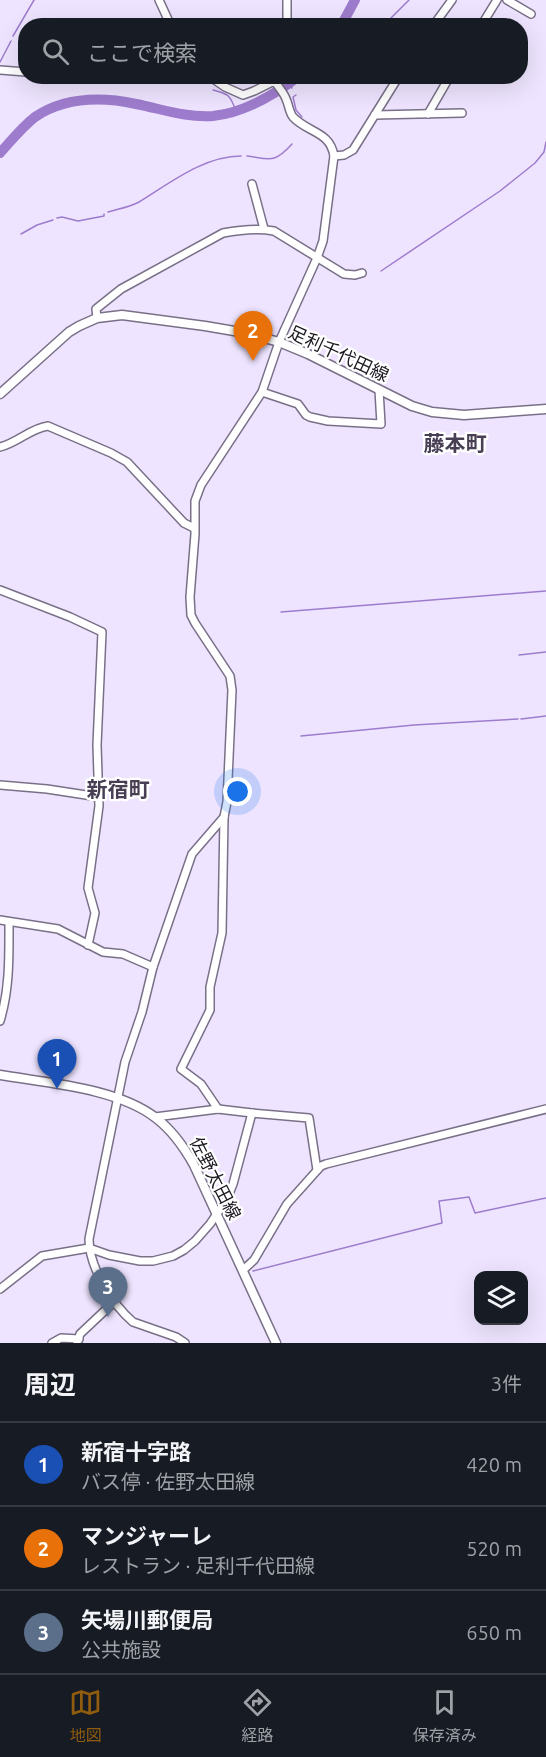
<!DOCTYPE html>
<html lang="ja">
<head>
<meta charset="utf-8">
<style>
  :root { --surface:#171b24; --page:#242831; --text:#f1f3f6; --muted:#9ea1a6; --line:#363941; --accent:#905c0e }
  body { margin:0; font-family:Ubuntu,"Noto Sans JP",sans-serif; background:var(--page); color:var(--text) }
  .controls { position:absolute; right:18px; bottom:18px; display:grid; overflow:hidden; border-radius:12px; box-shadow:0 6px 24px #0002 }
  .controls button { width:54px; height:54px; display:grid; place-items:center; padding:0; border:0; border-bottom:2px solid var(--line); background:var(--surface); color:var(--text); font:30px sans-serif }
  .you { position:absolute; left:238px; top:792px; width:21px; height:21px; margin:-15px; border:4px solid #fff; border-radius:50%; background:#1a73e8; box-shadow:0 0 0 9px #1a73e833 }
  .badge { display:grid; place-items:center; width:39px; height:39px; border-radius:50%; background:var(--accent); color:#fff; font-size:20px; font-weight:700 }
  .pin { position:absolute; translate:-50% -50px; filter:drop-shadow(0 2px 3px #0008) }
  .pin::after { content:''; position:absolute; top:32px; width:21px; height:18px; background:inherit; clip-path:polygon(0 0,100% 0,50% 100%) }
  .list { margin:0; padding:0; list-style:none }
  h2 { display:flex; justify-content:space-between; align-items:center; height:78px; margin:0; padding:0 24px; font-size:26px }
  h2 small { font-size:20px; font-weight:400; color:var(--muted) }
  .list li { display:grid; grid-template-columns:39px 1fr auto; gap:18px; align-items:center; box-sizing:border-box; height:84px; padding:0 24px; border-top:2px solid var(--line) }
  .list b { display:block; font-size:22px; white-space:nowrap }
  .list p { margin:0; font-size:20px; white-space:nowrap; color:var(--muted) }
  .list em { font-size:20px; font-style:normal; color:var(--muted) }
  .icon { flex:none; width:33px; height:33px; fill:none; stroke:currentColor; stroke-width:2; stroke-linecap:round; stroke-linejoin:round }
  .map { position:relative; flex:none; width:546px; height:1343px; overflow:hidden }
  .search { position:absolute; background:var(--surface); box-shadow:0 6px 24px #0002; left:18px; right:18px; top:18px; height:66px; display:flex; align-items:center; gap:15px; box-sizing:border-box; padding:0 21px; border-radius:24px; color:var(--muted); font-size:22px }
  .sheet { height:330px; background:var(--surface) }
  nav { display:flex; justify-content:space-around; align-items:center; box-sizing:border-box; height:84px; border-top:2px solid var(--line); background:var(--surface); font-size:16px; color:var(--muted) }
  nav a { display:grid; justify-items:center; gap:3px }
  nav .on { color:var(--accent) }
  .map>svg:first-child { display:block }
  .lines { fill:none; stroke-linecap:round; stroke-linejoin:round }
  .stream { stroke:#9e7ccd; stroke-width:1.5 }
  .river { stroke:#9e7ccd; stroke-width:10 }
  .minor-casing { stroke:#797088; stroke-width:10 }
  .major-casing { stroke:#797088; stroke-width:11 }
  .minor { stroke:#fff; stroke-width:7 }
  .major { stroke:#fff; stroke-width:8 }
  .labels { text-anchor:middle; dominant-baseline:central; stroke-width:4.5; stroke-linejoin:round; paint-order:stroke }
  .street-label { font-size:18px; fill:#1d1922; stroke:#fff }
  .quarter-label { font-size:21px; font-weight:bold; fill:#483f55; stroke:#fff }
</style>
</head>
<body>
<div class="map">
<svg width="546" height="1343" viewBox="0 0 546 1343">
  <rect width="100%" height="100%" fill="#eee4ff"/>
  <g class="lines">
    <!-- stream -->
    <g class="stream">
      <path d="M 386,23 L 409,0"/>
      <path d="M 13,36 L 34,0"/>
      <path d="M 0,62 L 11,41"/>
      <path d="M 289,84 L 292,88"/>
      <path d="M 213,90 C 229,94 230,95 236,111"/>
      <path d="M 296,95 L 293,97 L 296,110 L 302,117"/>
      <path d="M 247,156 C 270,159 274,164 292,144"/>
      <path d="M 108,212 C 118,209 130,207 139,202 C 170,183 204,156 241,156"/>
      <path d="M 57,218 L 62,217 L 78,221 L 104,216 L 104,214"/>
      <path d="M 21,234 L 37,225 L 53,220"/>
      <path d="M 381,271 L 500,191 L 535,163 L 544,152 L 546,142"/>
      <path d="M 281,612 L 546,591"/>
      <path d="M 519,655 L 546,652"/>
      <path d="M 521,719 L 546,716"/>
      <path d="M 301,736 L 414,725 L 518,719"/>
      <path d="M 253,1271 L 442,1223 L 439,1201 L 469,1197 L 475,1213 L 546,1198"/>
    </g>
    <!-- river -->
    <g class="river">
      <path d="M 341,26 L 355,0"/>
      <path d="M 0,153 C 11,141 22,127 35,117 C 65,97 103,97 136,104 C 162,109 186,118 213,116 C 244,113 274,95 299,76"/>
    </g>
    <defs>
      <g id="minor">
        <path d="M 159,0 L 171,26"/>
        <path d="M 507,0 L 531,14"/>
        <path d="M 287,26 L 287,0"/>
        <path d="M 433,26 L 452,0"/>
        <path d="M 481,26 L 497,0"/>
        <path d="M 0,70 L 26,72"/>
        <path d="M 209,76 L 225,87 L 243,95 L 254,91 L 272,82 L 276,83 C 279,88 284,93 286,99 C 289,105 289,112 293,117 C 308,133 330,131 334,156 L 323,241 L 317,258 L 279,342 L 262,392 L 201,485 L 195,501 L 195,534 L 190,597 L 191,615 L 195,623 L 230,676 L 232,690 L 227,802 L 224,817 L 222,933 L 210,987 L 210,1010 L 181,1069 L 201,1084 L 218,1109"/>
        <path d="M 428,114 L 450,76"/>
        <path d="M 375,115 L 462,113"/>
        <path d="M 334,156 L 344,155 L 353,150 L 399,76"/>
        <path d="M 252,184 L 264,229"/>
        <path d="M 97,318 L 96,309 L 121,289 L 223,233 C 239,230 258,228 274,231 L 344,274 L 355,275 L 362,273"/>
        <path d="M 262,392 L 298,404 L 306,415 L 310,417 L 328,421 L 381,424 L 379,390"/>
        <path d="M 0,447 C 17,443 31,428 48,426 L 111,453 L 127,462 L 184,523 L 194,528"/>
        <path d="M 0,590 L 70,617 L 102,632 L 97,745 L 99,806 L 88,888 L 95,913 L 88,945"/>
        <path d="M 0,785 L 47,789 L 99,797"/>
        <path d="M 0,920 L 58,929 L 103,952 L 123,954 L 153,967"/>
        <path d="M 0,1021 C 10,988 9,955 9,922"/>
        <path d="M 155,1117 L 218,1109 L 252,1113"/>
        <path d="M 243,1270 L 254,1260 L 287,1204 L 321,1166 L 326,1164 L 546,1109"/>
        <path d="M 0,1289 L 42,1256 L 89,1248 L 109,1255 L 140,1261 L 153,1261 L 173,1256 L 184,1250 L 195,1241 L 210,1224 L 227,1199 L 233,1184 L 252,1113 L 309,1118 L 317,1170"/>
        <path d="M 52,1343 L 61,1338 L 79,1339"/>
        <path d="M 77,1343 L 80,1334 L 115,1301"/>
        <path d="M 185,1343 L 176,1337 L 133,1322 C 112,1304 89,1267 89,1239 L 125,1062 L 142,1012 L 153,967 L 192,854 L 224,817"/>
      </g>
      <g id="major">
        <path d="M 0,394 L 69,332 L 79,326 L 97,318 L 122,315 L 205,326 L 246,333 L 279,342 L 308,354 L 412,406 L 432,412 L 464,415 L 546,409"/>
        <path d="M 0,1075 C 47,1083 118,1088 156,1118 C 173,1131 184,1147 194,1165 L 276,1343"/>
      </g>
    </defs>
    <!-- minor casing -->
    <use href="#minor" class="minor-casing"/>
    <!-- major casing -->
    <use href="#major" class="major-casing"/>
    <!-- minor -->
    <use href="#minor" class="minor"/>
    <!-- major -->
    <use href="#major" class="major"/>
  </g>
  <g class="labels">
    <!-- street labels -->
    <g class="street-label">
      <text transform="translate(339 353) rotate(25)">足利千代田線</text>
      <text transform="translate(216 1178) rotate(63)">佐野太田線</text>
    </g>
    <!-- quarter labels -->
    <g class="quarter-label">
      <text x="455" y="443">藤本町</text>
      <text x="118" y="789">新宿町</text>
    </g>
  </g>
</svg>
<div class="controls">
<button><svg class="icon" aria-label="layers" viewBox="0 0 24 24"><path d="M12 4l9 5-9 5-9-5zM3 14l9 5 9-5"/></svg></button>
</div>
<div class="you"></div>
<div class="pin badge" style="left:57px;top:1089px;background:#1a4fb4">1</div>
<div class="pin badge" style="left:253px;top:361px;background:#e8710a">2</div>
<div class="pin badge" style="left:108px;top:1317px;background:#5c6f8a">3</div>
<div class="search"><svg class="icon" aria-label="search" viewBox="0 0 24 24"><circle cx="10" cy="10" r="6"/><path d="M15 15l6 6"/></svg>ここで検索</div>
</div>
<section class="sheet">
<h2>周辺<small>3件</small></h2>
<ul class="list">
<li><span class="badge" style="background:#1a4fb4">1</span><div><b>新宿十字路</b><p>バス停 · 佐野太田線</p></div><em>420 m</em></li>
<li><span class="badge" style="background:#e8710a">2</span><div><b>マンジャーレ</b><p>レストラン · 足利千代田線</p></div><em>520 m</em></li>
<li><span class="badge" style="background:#5c6f8a">3</span><div><b>矢場川郵便局</b><p>公共施設</p></div><em>650 m</em></li>
</ul>
</section>
<nav>
<a class="on"><svg class="icon" aria-label="map" viewBox="0 0 24 24"><path d="M3 6l6-2 6 2 6-2v14l-6 2-6-2-6 2zM9 4v14M15 6v14"/></svg>地図</a>
<a><svg class="icon" aria-label="directions" viewBox="0 0 24 24"><path d="M12 3l9 9-9 9-9-9zM9 14v-3h6M13 9l2 2-2 2"/></svg>経路</a>
<a><svg class="icon" aria-label="saved" viewBox="0 0 24 24"><path d="M7 4h10v16l-5-4-5 4z"/></svg>保存済み</a>
</nav>
</body>
</html>
